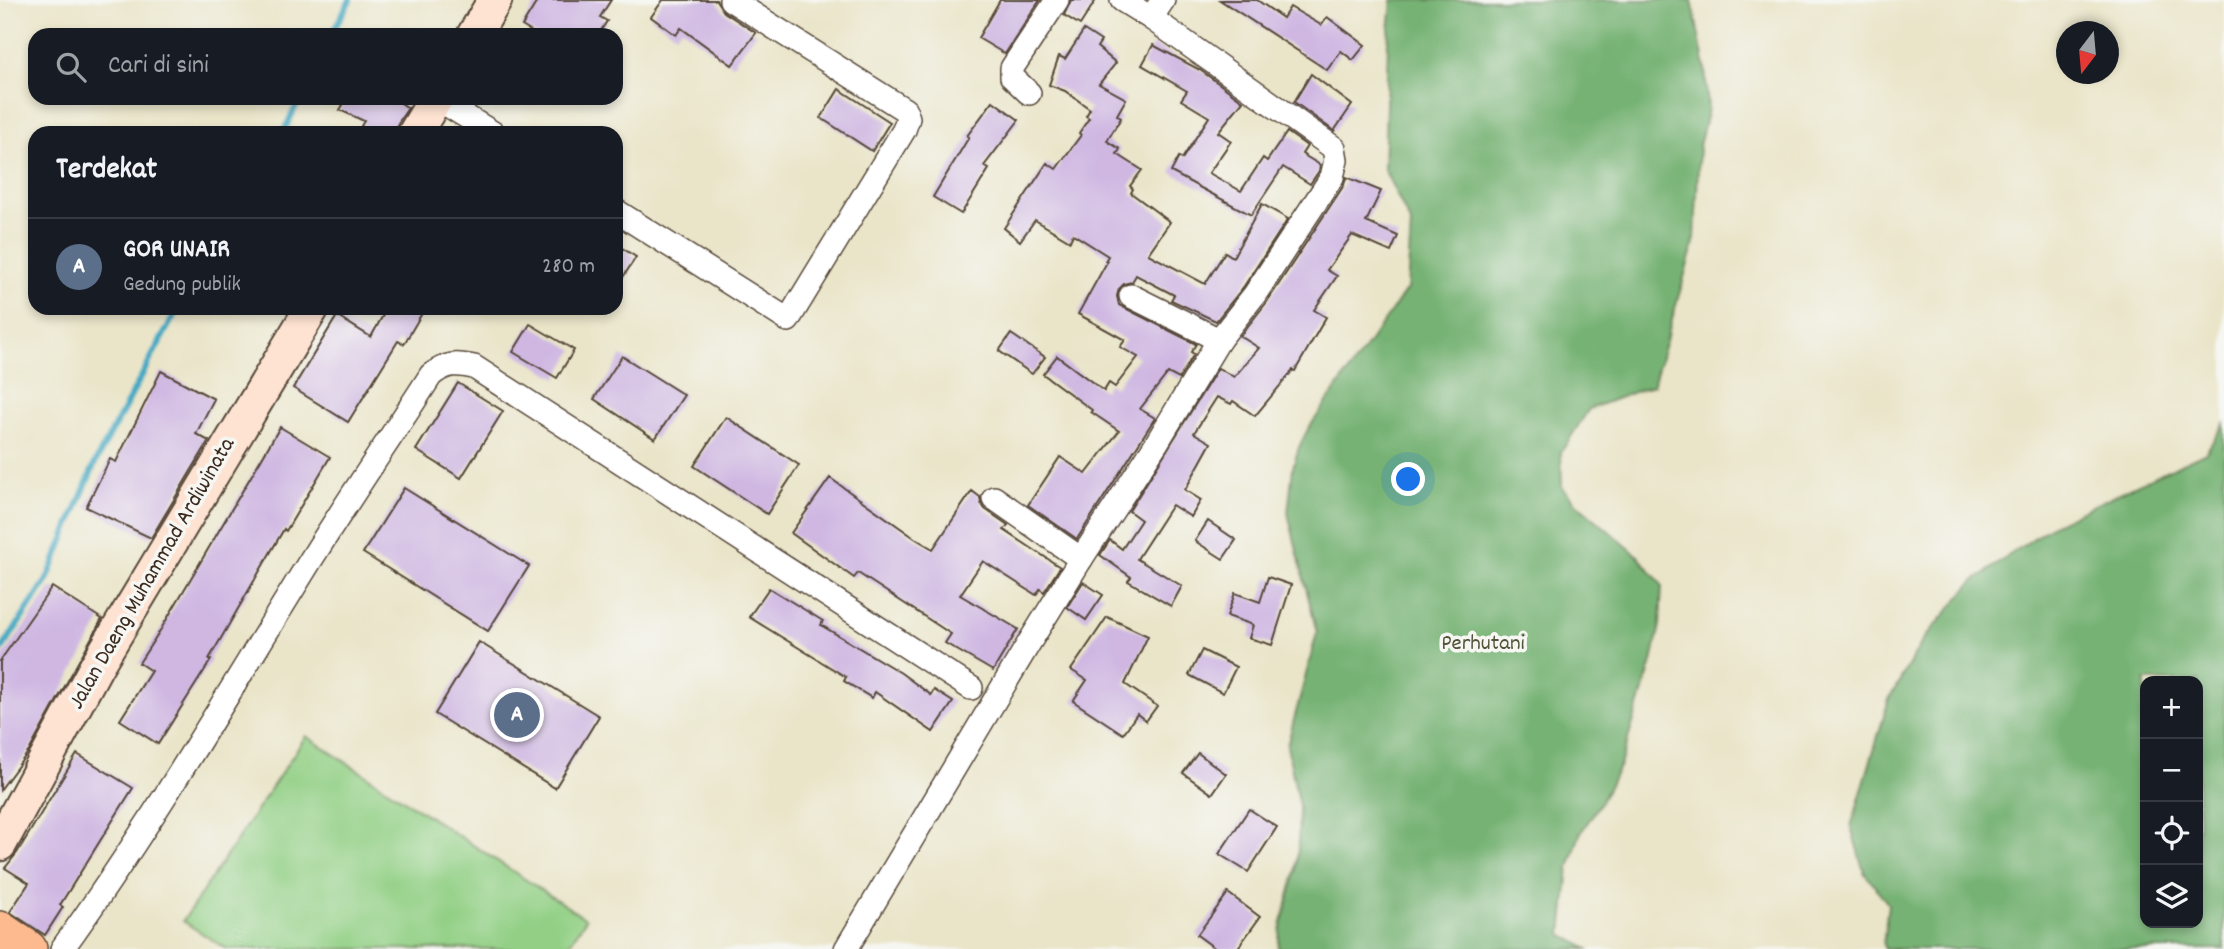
<!DOCTYPE html>
<html lang="id">
<head>
<meta charset="utf-8">
<style>
  :root { --surface:#171b24; --page:#242831; --text:#f1f3f6; --muted:#9ea1a6; --line:#363941; --accent:#c8321e }
  body { margin:0; font-family:Dekko,sans-serif; background:var(--page); color:var(--text) }
  .controls { position:absolute; right:21px; bottom:21px; display:grid; overflow:hidden; border-radius:14px; box-shadow:0 4px 10px #0003 }
  .controls button { width:63px; height:63px; display:grid; place-items:center; padding:0; border:0; border-bottom:2px solid var(--line); background:var(--surface); color:var(--text); font:35px sans-serif }
  .compass { position:absolute; left:2056px; top:21px; width:63px; height:63px; border-radius:50%; background:var(--surface); box-shadow:0 4px 10px #0003; rotate:196deg }
  .you { position:absolute; left:1409px; top:480px; width:24px; height:24px; margin:-18px; border:5px solid #fff; border-radius:50%; background:#1a73e8; box-shadow:0 0 0 10px #1a73e833 }
  .badge { display:grid; place-items:center; width:46px; height:46px; border-radius:50%; background:var(--accent); color:#fff; font-size:23px; font-weight:700 }
  .pin { position:absolute; translate:-50% -50%; border:4px solid #fff; box-shadow:0 2px 7px #0006 }
  .list { margin:0; padding:0; list-style:none }
  h2 { display:flex; justify-content:space-between; align-items:center; height:91px; margin:0; padding:0 28px; font-size:30px }
  h2 small { font-size:23px; font-weight:400; color:var(--muted) }
  .list li { display:grid; grid-template-columns:46px 1fr auto; gap:21px; align-items:center; box-sizing:border-box; height:98px; padding:0 28px; border-top:2px solid var(--line) }
  .list b { display:block; font-size:26px; white-space:nowrap }
  .list p { margin:0; font-size:23px; white-space:nowrap; color:var(--muted) }
  .list em { font-size:23px; font-style:normal; color:var(--muted) }
  .icon { flex:none; width:38px; height:38px; fill:none; stroke:currentColor; stroke-width:2; stroke-linecap:round; stroke-linejoin:round }
  .map { position:relative; flex:none; width:2224px; height:949px; overflow:hidden }
  .search { position:absolute; background:var(--surface); box-shadow:0 4px 10px #0003; left:28px; top:28px; width:595px; height:77px; display:flex; align-items:center; gap:18px; box-sizing:border-box; padding:0 24px; border-radius:21px; color:var(--muted); font-size:26px }
  .panel { position:absolute; background:var(--surface); box-shadow:0 4px 10px #0003; left:28px; top:126px; width:595px; height:189px; border-radius:21px }
  .map>svg:first-child { display:block }
  .green { fill:#93d086; stroke:#677d52; stroke-width:2 }
  .forest { fill:#76b273; stroke:#586e48; stroke-width:2; fill-rule:evenodd }
  .lines { fill:none; stroke-linecap:round; stroke-linejoin:round }
  .stream { stroke:#43a9c3; stroke-width:6 }
  .building { fill:#cfb7e2 }
  .minor-casing { stroke:#554638; stroke-width:26 }
  .secondary-casing { stroke:#554638; stroke-width:37 }
  .primary-casing { stroke:#554638; stroke-width:40 }
  .minor { stroke:#fff; stroke-width:23 }
  .secondary { stroke:#fee3d2; stroke-width:33 }
  .primary { stroke:#fcba8e; stroke-width:37 }
  .labels { text-anchor:middle; dominant-baseline:central; stroke-width:7; stroke-linejoin:round; paint-order:stroke }
  .street-label { font-size:23px; fill:#3b2a1e; stroke:#f6f6f2 }
  .park-label { font-size:23px; fill:#515438; stroke:#f6f6f2 }
</style>
</head>
<body>
<div class="map">
<svg width="2224" height="949" viewBox="0 0 2224 949">
  <rect width="100%" height="100%" fill="#f6f6f2"/>
  <filter id="ink" filterUnits="userSpaceOnUse"><feTurbulence type="fractalNoise" baseFrequency=".0143" numOctaves="2"/><feDisplacementMap in="SourceGraphic" scale="14" xChannelSelector="R" yChannelSelector="G"/><feConvolveMatrix kernelMatrix="1 2 1 2 8 2 1 2 1" color-interpolation-filters="sRGB"/></filter>
  <filter id="wash" filterUnits="userSpaceOnUse"><feTurbulence type="fractalNoise" baseFrequency=".00686" numOctaves="4" result="noise"/><feDisplacementMap in="SourceGraphic" scale="28" xChannelSelector="R" yChannelSelector="G"/><feGaussianBlur stdDeviation="1.57" result="paint"/><feColorMatrix in="noise" values="0 0 0 0 0 0 0 0 0 0 0 0 0 0 0 0 0 1.4 0 .05"/><feComposite in="paint" operator="in"/></filter>
  <g filter="url(#wash)">
    <rect width="100%" height="100%" fill="#eae5c9"/>
    <!-- green -->
    <path class="green" d="M 306,736 L 586,919 L 566,949 L 226,949 L 183,921 Z"/>
    <!-- forest -->
    <g class="forest">
      <path d="M 1392,0 L 1692,0 L 1705,68 L 1708,109 L 1699,146 L 1695,239 L 1653,385 L 1589,409 L 1561,452 L 1562,487 L 1575,502 L 1638,556 L 1662,585 L 1660,625 L 1652,662 L 1620,765 L 1602,800 L 1580,834 L 1569,868 L 1562,934 L 1588,949 L 1278,949 L 1280,930 L 1296,870 L 1298,848 L 1299,806 L 1287,746 L 1317,633 L 1288,513 L 1293,467 L 1299,447 L 1308,429 L 1407,289 L 1411,224 L 1384,169 L 1388,42 Z"/>
      <path d="M 2224,424 L 2224,949 L 1885,949 L 1883,945 L 1888,904 L 1864,872 L 1851,827 L 1889,699 L 1923,640 L 1973,582 L 2008,556 L 2054,524 L 2206,452 ZM 2145,681 L 2198,681 L 2198,923 L 2145,923 Z"/>
    </g>
    <g class="lines">
      <!-- stream -->
      <g class="stream">
        <path d="M 331,35 L 350,0"/>
        <path d="M 283,133 L 300,98"/>
        <path d="M 0,652 L 47,580 L 95,463 L 178,308"/>
      </g>
    </g>
    <g id="blocks">
      <!-- building -->
      <g class="building">
        <path d="M 538,0 L 611,0 L 600,17 L 607,21 L 598,35 L 537,35 L 522,26 Z"/>
        <path d="M 663,0 L 716,0 L 724,12 L 756,33 L 732,65 L 681,28 L 676,35 L 651,17 Z"/>
        <path d="M 1000,0 L 1040,0 L 1005,54 L 978,38 Z"/>
        <path d="M 1071,0 L 1096,0 L 1080,25 L 1064,15 Z"/>
        <path d="M 1220,0 L 1257,0 L 1283,18 L 1290,7 L 1321,25 L 1327,17 L 1365,45 L 1353,60 L 1341,51 L 1327,70 Z"/>
        <path d="M 1084,30 L 1101,41 L 1097,47 L 1116,63 L 1099,84 L 1126,99 L 1117,115 L 1121,118 L 1107,141 L 1120,149 L 1117,154 L 1142,170 L 1130,186 L 1133,189 L 1131,193 L 1170,222 L 1148,254 L 1205,284 L 1225,252 L 1233,257 L 1262,204 L 1288,219 L 1244,286 L 1216,321 L 1171,300 L 1174,295 L 1136,275 L 1132,282 L 1124,284 L 1119,289 L 1117,296 L 1119,305 L 1196,344 L 1191,352 L 1194,354 L 1179,379 L 1168,373 L 1140,409 L 1155,418 L 1077,539 L 1028,505 L 1060,457 L 1086,474 L 1119,431 L 1091,412 L 1092,410 L 1043,374 L 1057,356 L 1104,391 L 1109,383 L 1115,387 L 1138,357 L 1120,347 L 1125,340 L 1078,314 L 1107,262 L 1105,261 L 1108,256 L 1073,234 L 1070,241 L 1035,220 L 1020,241 L 1004,228 L 1047,163 L 1056,169 L 1081,135 L 1079,133 L 1089,118 L 1086,116 L 1090,109 L 1065,91 L 1049,85 L 1059,56 L 1065,59 Z"/>
        <path d="M 1153,45 L 1200,70 L 1243,101 L 1218,132 L 1231,141 L 1209,173 L 1241,191 L 1263,158 L 1267,161 L 1287,132 L 1307,146 L 1302,154 L 1320,165 L 1319,171 L 1310,184 L 1283,167 L 1251,215 L 1171,172 L 1179,157 L 1182,159 L 1209,117 L 1181,100 L 1187,91 L 1142,65 Z"/>
        <path d="M 1311,74 L 1352,105 L 1334,131 L 1294,102 Z"/>
        <path d="M 839,89 L 890,122 L 872,151 L 821,118 Z"/>
        <path d="M 347,98 L 394,98 L 408,108 L 398,123 L 396,133 L 371,133 L 361,126 L 364,121 L 340,110 Z"/>
        <path d="M 993,101 L 1019,120 L 984,166 L 989,169 L 961,214 L 933,197 L 969,137 L 967,136 Z"/>
        <path d="M 1346,177 L 1381,191 L 1366,222 L 1398,236 L 1391,252 L 1352,235 L 1327,270 L 1337,276 L 1314,310 L 1326,317 L 1295,371 L 1293,370 L 1255,416 L 1233,401 L 1231,404 L 1217,397 L 1194,433 L 1211,443 L 1185,490 L 1201,500 L 1191,517 L 1172,505 L 1137,559 L 1182,586 L 1171,606 L 1128,581 L 1131,577 L 1100,555 L 1110,540 L 1122,549 L 1141,520 L 1129,511 L 1218,368 L 1234,377 L 1259,348 L 1240,336 L 1267,302 L 1344,185 Z"/>
        <path d="M 622,248 L 636,257 L 616,288 L 616,257 Z"/>
        <path d="M 387,308 L 425,308 L 404,344 L 398,341 L 348,422 L 293,388 L 337,316 L 371,337 Z"/>
        <path d="M 530,324 L 574,350 L 557,378 L 513,352 Z"/>
        <path d="M 1011,334 L 1045,357 L 1032,374 L 999,351 Z"/>
        <path d="M 622,356 L 684,395 L 655,439 L 594,399 Z"/>
        <path d="M 161,371 L 214,399 L 196,434 L 209,441 L 151,538 L 86,507 L 110,459 L 116,462 Z"/>
        <path d="M 458,383 L 503,411 L 461,478 L 416,450 Z"/>
        <path d="M 726,417 L 799,465 L 767,514 L 694,466 Z"/>
        <path d="M 280,427 L 330,457 L 286,531 L 284,529 L 209,659 L 211,660 L 158,744 L 120,720 L 151,671 L 139,663 L 161,629 Z"/>
        <path d="M 830,478 L 916,539 L 933,549 L 972,491 L 980,497 L 981,503 L 985,509 L 1008,525 L 1004,530 L 1060,567 L 1044,592 L 1040,589 L 1036,595 L 983,561 L 960,595 L 1018,629 L 993,671 L 945,643 L 951,634 L 858,573 L 854,578 L 791,533 Z"/>
        <path d="M 404,488 L 529,566 L 488,631 L 363,553 Z"/>
        <path d="M 1208,521 L 1236,540 L 1223,559 L 1195,541 Z"/>
        <path d="M 1268,577 L 1291,585 L 1272,645 L 1249,638 L 1253,625 L 1227,616 L 1235,593 L 1260,602 Z"/>
        <path d="M 1083,582 L 1103,595 L 1086,620 L 1067,607 Z"/>
        <path d="M 52,587 L 102,619 L 29,751 L 0,790 L 0,661 Z"/>
        <path d="M 769,588 L 823,621 L 821,625 L 901,673 L 931,695 L 934,690 L 953,702 L 933,732 L 875,692 L 872,698 L 844,681 L 846,677 L 749,617 Z"/>
        <path d="M 1107,617 L 1148,636 L 1125,684 L 1157,706 L 1146,721 L 1137,714 L 1123,734 L 1073,701 L 1087,680 L 1071,670 Z"/>
        <path d="M 479,642 L 599,716 L 555,788 L 435,714 Z"/>
        <path d="M 1202,650 L 1236,667 L 1223,693 L 1189,675 Z"/>
        <path d="M 1198,753 L 1226,774 L 1212,794 L 1183,773 Z"/>
        <path d="M 77,754 L 133,788 L 60,905 L 63,907 L 45,935 L 10,912 L 29,883 L 5,868 L 17,853 Z"/>
        <path d="M 1249,809 L 1277,827 L 1248,872 L 1219,854 Z"/>
        <path d="M 1228,893 L 1260,917 L 1237,949 L 1216,949 L 1197,935 Z"/>
      </g>
    </g>
  </g>
  <g filter="url(#ink)">
    <use href="#blocks" fill-opacity="0" stroke="#554638" stroke-width="2"/>
    <g class="lines">
      <defs>
        <g id="minor">
          <path d="M 1151,18 L 1163,0"/>
          <path d="M 1029,93 L 1012,77 L 1012,68 L 1057,0"/>
          <path d="M 436,98 L 493,133"/>
          <path d="M 616,211 L 788,320 L 904,130 L 908,118 L 905,110 L 731,0"/>
          <path d="M 1131,296 L 1219,340"/>
          <path d="M 994,498 L 1081,559"/>
          <path d="M 62,949 C 153,823 230,690 312,558 C 350,497 392,436 431,375 C 447,363 456,363 474,367 L 971,688"/>
          <path d="M 846,949 L 1029,643 L 1081,559 L 1156,444 L 1219,340 L 1255,294 L 1332,177 L 1336,160 L 1334,148 L 1151,18 L 1122,0"/>
        </g>
        <g id="secondary">
          <path d="M 474,35 L 495,0"/>
          <path d="M 415,133 L 436,98"/>
          <path d="M 0,844 L 97,665 L 312,308"/>
        </g>
        <path id="primary" d="M 0,930 L 28,949"/>
      </defs>
      <!-- minor casing -->
      <use href="#minor" class="minor-casing"/>
      <!-- secondary casing -->
      <use href="#secondary" class="secondary-casing"/>
      <!-- primary casing -->
      <use href="#primary" class="primary-casing"/>
      <!-- minor -->
      <use href="#minor" class="minor"/>
      <!-- secondary -->
      <use href="#secondary" class="secondary"/>
      <!-- primary -->
      <use href="#primary" class="primary"/>
    </g>
  </g>
  <g class="labels">
    <!-- street labels -->
    <g class="street-label">
      <text transform="translate(153 574) rotate(-60)">Jalan Daeng Muhammad Ardiwinata</text>
    </g>
    <!-- park labels -->
    <g class="park-label">
      <text x="1483" y="644">Perhutani</text>
    </g>
  </g>
</svg>
<div class="controls">
<button>+</button>
<button>−</button>
<button><svg class="icon" aria-label="locate" viewBox="0 0 24 24"><circle cx="12" cy="12" r="6"/><path d="M12 2v4M12 18v4M2 12h4M18 12h4"/></svg></button>
<button><svg class="icon" aria-label="layers" viewBox="0 0 24 24"><path d="M12 4l9 5-9 5-9-5zM3 14l9 5 9-5"/></svg></button>
</div>
<svg class="compass" viewBox="-18 -18 36 36"><path d="M0-13l5 13h-10z" fill="#e53935"/><path d="M0 13l5-13h-10z" fill="#9ea1a6"/></svg>
<div class="you"></div>
<div class="pin badge" style="left:517px;top:715px;background:#5c6f8a">A</div>
<div class="search"><svg class="icon" aria-label="search" viewBox="0 0 24 24"><circle cx="10" cy="10" r="6"/><path d="M15 15l6 6"/></svg>Cari di sini</div>
<section class="panel">
<h2>Terdekat<small></small></h2>
<ul class="list">
<li><span class="badge" style="background:#5c6f8a">A</span><div><b>GOR UNAIR</b><p>Gedung publik</p></div><em>280 m</em></li>
</ul>
</section>
</div>
</body>
</html>
